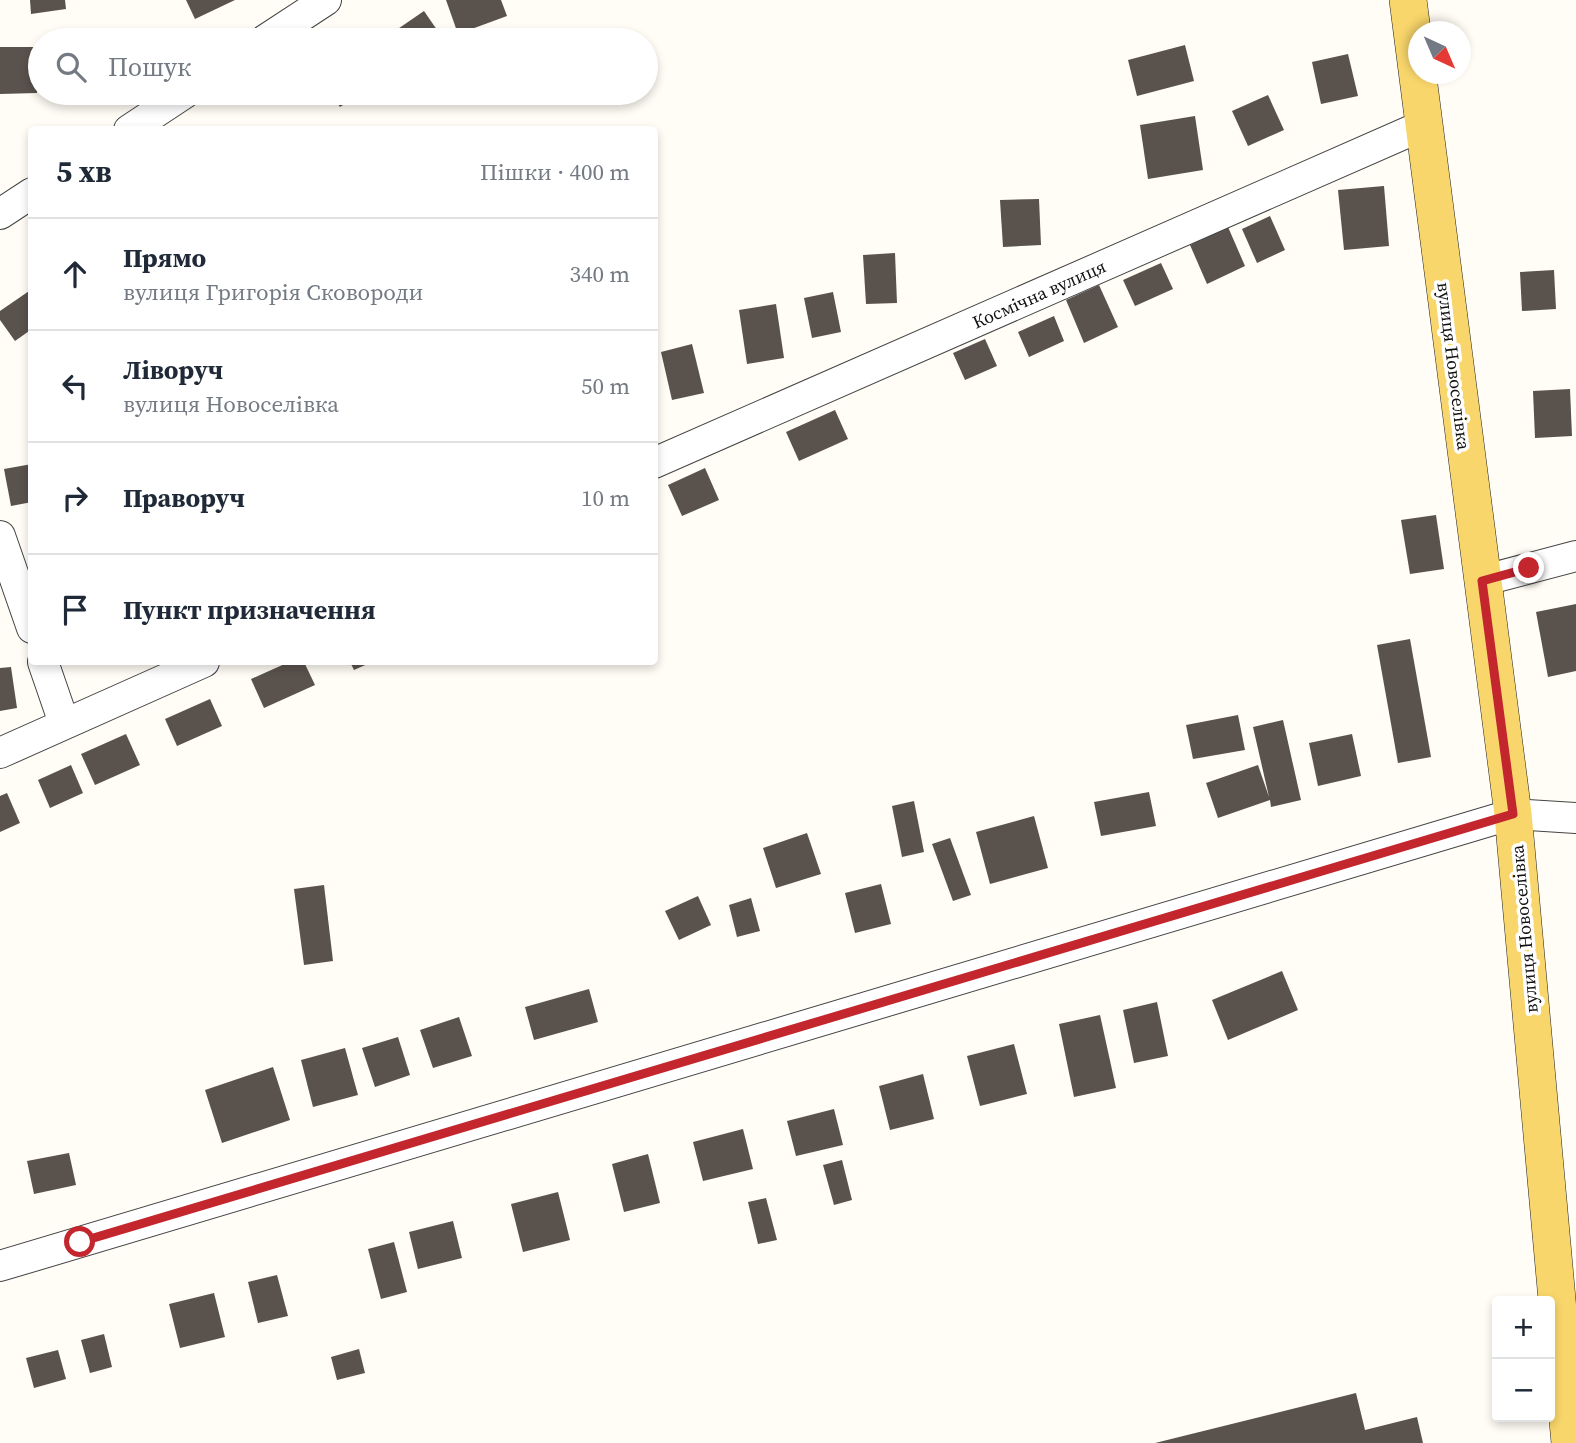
<!DOCTYPE html>
<html lang="uk">
<head>
<meta charset="utf-8">
<style>
  :root { --surface:#fff; --page:#f6f6f7; --text:#1f2937; --muted:#747a83; --line:#e0e1e3 }
  body { margin:0; font-family:"Source Serif 4",serif; background:var(--page); color:var(--text) }
  .controls { position:absolute; right:21px; bottom:21px; display:grid; overflow:hidden; border-radius:7px; box-shadow:0 4px 10px #0003 }
  .controls button { width:63px; height:63px; display:grid; place-items:center; padding:0; border:0; border-bottom:2px solid var(--line); background:var(--surface); color:var(--text); font:35px sans-serif }
  .compass { position:absolute; left:1408px; top:21px; width:63px; height:63px; border-radius:50%; background:var(--surface); box-shadow:0 4px 10px #0003; rotate:136deg }
  .stop { position:absolute; width:21px; height:21px; margin:-16px; border:5px solid #c4262e; border-radius:50%; background:#fff }
  .stop.end { background:#c4262e; border-color:#fff; box-shadow:0 2px 7px #0008 }
  .list { margin:0; padding:0; list-style:none }
  h2 { display:flex; justify-content:space-between; align-items:center; height:91px; margin:0; padding:0 28px; font-size:30px }
  h2 small { font-size:23px; font-weight:400; color:var(--muted) }
  .list li { display:grid; grid-template-columns:46px 1fr auto; gap:21px; align-items:center; box-sizing:border-box; height:112px; padding:0 28px; border-top:2px solid var(--line) }
  .list b { display:block; font-size:26px; white-space:nowrap }
  .list p { margin:0; font-size:23px; white-space:nowrap; color:var(--muted) }
  .list em { font-size:23px; font-style:normal; color:var(--muted) }
  .icon { flex:none; width:38px; height:38px; fill:none; stroke:currentColor; stroke-width:2; stroke-linecap:round; stroke-linejoin:round }
  .map { position:relative; flex:none; width:1576px; height:1443px; overflow:hidden }
  .search { position:absolute; background:var(--surface); box-shadow:0 4px 10px #0003; left:28px; top:28px; width:630px; height:77px; display:flex; align-items:center; gap:18px; box-sizing:border-box; padding:0 24px; border-radius:38px; color:var(--muted); font-size:26px }
  .panel { position:absolute; background:var(--surface); box-shadow:0 4px 10px #0003; left:28px; top:126px; width:630px; height:539px; border-radius:7px }
  .map>svg:first-child { display:block }
  .building { fill:#5a524d }
  .lines { fill:none; stroke-linecap:round; stroke-linejoin:round }
  .minor-casing { stroke:#444; stroke-width:32 }
  .major-casing { stroke:#222; stroke-width:38 }
  .minor { stroke:#fff; stroke-width:30 }
  .major { stroke:#f9d66b; stroke-width:37 }
  .route { stroke:#c4262e; stroke-width:9 }
  .labels { text-anchor:middle; dominant-baseline:central; stroke-width:7; stroke-linejoin:round; paint-order:stroke }
  .street-label { font-size:18px; fill:#111; stroke:#fff }
</style>
</head>
<body>
<div class="map">
<svg width="1576" height="1443" viewBox="0 0 1576 1443">
  <rect width="100%" height="100%" fill="#fffdf5"/>
  <!-- building -->
  <g class="building">
    <path d="M 30,0 L 65,0 L 66,9 L 31,14 Z"/>
    <path d="M 186,0 L 235,0 L 195,19 Z"/>
    <path d="M 446,0 L 501,0 L 507,16 L 458,34 Z"/>
    <path d="M 424,11 L 444,40 L 393,40 L 389,35 Z"/>
    <path d="M 1185,45 L 1194,81 L 1137,96 L 1128,60 Z"/>
    <path d="M 0,47 L 36,47 L 37,93 L 0,94 Z"/>
    <path d="M 1348,54 L 1358,96 L 1321,104 L 1312,62 Z"/>
    <path d="M 331,93 L 361,93 L 340,107 Z"/>
    <path d="M 1268,95 L 1284,130 L 1248,146 L 1232,111 Z"/>
    <path d="M 1195,116 L 1203,170 L 1148,179 L 1140,125 Z"/>
    <path d="M 1384,186 L 1389,246 L 1344,250 L 1338,190 Z"/>
    <path d="M 1039,199 L 1041,245 L 1003,247 L 1000,200 Z"/>
    <path d="M 1270,216 L 1285,250 L 1257,263 L 1242,229 Z"/>
    <path d="M 1228,227 L 1245,266 L 1207,284 L 1190,245 Z"/>
    <path d="M 895,253 L 897,303 L 866,304 L 863,255 Z"/>
    <path d="M 1161,263 L 1173,289 L 1135,306 L 1123,280 Z"/>
    <path d="M 1554,270 L 1556,309 L 1522,311 L 1520,272 Z"/>
    <path d="M 1099,285 L 1118,327 L 1084,343 L 1066,300 Z"/>
    <path d="M 32,289 L 32,329 L 15,341 L 0,320 L 0,311 Z"/>
    <path d="M 833,292 L 841,332 L 812,338 L 804,298 Z"/>
    <path d="M 776,304 L 784,358 L 747,364 L 739,310 Z"/>
    <path d="M 1054,316 L 1064,341 L 1029,357 L 1018,332 Z"/>
    <path d="M 985,339 L 997,366 L 965,380 L 953,353 Z"/>
    <path d="M 692,344 L 704,393 L 672,400 L 661,352 Z"/>
    <path d="M 1570,389 L 1572,436 L 1535,438 L 1533,391 Z"/>
    <path d="M 835,410 L 848,439 L 799,461 L 786,432 Z"/>
    <path d="M 32,464 L 32,502 L 11,506 L 4,469 Z"/>
    <path d="M 705,468 L 719,500 L 682,516 L 668,485 Z"/>
    <path d="M 1436,515 L 1444,569 L 1410,574 L 1401,520 Z"/>
    <path d="M 1576,604 L 1576,671 L 1548,677 L 1536,612 Z"/>
    <path d="M 1410,639 L 1431,757 L 1398,763 L 1377,645 Z"/>
    <path d="M 289,662 L 304,662 L 315,685 L 264,708 L 251,679 Z"/>
    <path d="M 350,662 L 372,662 L 354,670 Z"/>
    <path d="M 11,667 L 17,708 L 0,711 L 0,668 Z"/>
    <path d="M 210,699 L 222,726 L 177,746 L 165,719 Z"/>
    <path d="M 1238,715 L 1245,750 L 1193,759 L 1186,725 Z"/>
    <path d="M 1283,720 L 1301,800 L 1271,807 L 1270,800 L 1218,818 L 1206,783 L 1258,765 L 1269,797 L 1253,727 Z"/>
    <path d="M 126,734 L 140,765 L 95,785 L 81,754 Z"/>
    <path d="M 1352,734 L 1361,776 L 1318,786 L 1309,743 Z"/>
    <path d="M 71,765 L 83,793 L 50,808 L 38,780 Z"/>
    <path d="M 1149,792 L 1156,826 L 1101,836 L 1094,802 Z"/>
    <path d="M 7,793 L 20,823 L 0,832 L 0,796 Z"/>
    <path d="M 914,801 L 924,852 L 902,857 L 892,806 Z"/>
    <path d="M 1034,816 L 1048,868 L 990,884 L 976,832 Z"/>
    <path d="M 807,833 L 821,874 L 776,888 L 763,848 Z"/>
    <path d="M 950,838 L 971,895 L 953,901 L 932,844 Z"/>
    <path d="M 881,884 L 891,924 L 855,933 L 845,893 Z"/>
    <path d="M 324,885 L 333,961 L 304,965 L 294,889 Z"/>
    <path d="M 698,896 L 711,925 L 679,940 L 665,911 Z"/>
    <path d="M 751,898 L 760,931 L 737,937 L 729,905 Z"/>
    <path d="M 1282,971 L 1298,1010 L 1228,1040 L 1212,1000 Z"/>
    <path d="M 589,989 L 598,1022 L 534,1040 L 525,1007 Z"/>
    <path d="M 1157,1002 L 1168,1056 L 1134,1063 L 1123,1010 Z"/>
    <path d="M 1100,1015 L 1116,1088 L 1074,1097 L 1059,1024 Z"/>
    <path d="M 459,1017 L 472,1056 L 433,1068 L 420,1030 Z"/>
    <path d="M 398,1037 L 410,1075 L 375,1087 L 362,1048 Z"/>
    <path d="M 1014,1044 L 1027,1094 L 980,1106 L 967,1056 Z"/>
    <path d="M 345,1048 L 358,1095 L 313,1107 L 301,1060 Z"/>
    <path d="M 273,1067 L 290,1120 L 222,1143 L 205,1090 Z"/>
    <path d="M 923,1074 L 934,1119 L 890,1130 L 879,1086 Z"/>
    <path d="M 834,1109 L 843,1145 L 796,1156 L 787,1121 Z"/>
    <path d="M 743,1129 L 753,1169 L 703,1181 L 693,1142 Z"/>
    <path d="M 69,1153 L 76,1185 L 34,1194 L 27,1161 Z"/>
    <path d="M 648,1154 L 660,1203 L 624,1212 L 612,1164 Z"/>
    <path d="M 842,1160 L 852,1200 L 834,1205 L 823,1165 Z"/>
    <path d="M 558,1192 L 570,1240 L 523,1252 L 511,1204 Z"/>
    <path d="M 766,1198 L 777,1240 L 758,1244 L 748,1202 Z"/>
    <path d="M 453,1221 L 462,1258 L 418,1269 L 409,1232 Z"/>
    <path d="M 394,1242 L 407,1292 L 381,1299 L 368,1249 Z"/>
    <path d="M 277,1275 L 288,1316 L 258,1323 L 248,1282 Z"/>
    <path d="M 214,1293 L 225,1337 L 180,1348 L 169,1304 Z"/>
    <path d="M 104,1334 L 112,1367 L 90,1373 L 81,1340 Z"/>
    <path d="M 359,1349 L 365,1373 L 337,1380 L 331,1357 Z"/>
    <path d="M 58,1350 L 66,1379 L 34,1388 L 26,1358 Z"/>
    <path d="M 1356,1393 L 1365,1430 L 1417,1417 L 1423,1443 L 1155,1443 Z"/>
  </g>
  <g class="lines">
    <defs>
      <g id="minor">
        <path d="M 265,40 L 326,0"/>
        <path d="M 129,130 L 185,93"/>
        <path d="M 0,214 L 32,193"/>
        <path d="M 654,463 L 1424,125"/>
        <path d="M 0,536 L 32,628"/>
        <path d="M 1481,581 L 1576,556"/>
        <path d="M 43,662 L 64,723"/>
        <path d="M 0,753 L 204,662"/>
        <path d="M 0,1266 L 1513,814 L 1576,818"/>
      </g>
      <path id="major" d="M 1408,0 L 1513,814 L 1570,1443"/>
    </defs>
    <!-- minor casing -->
    <use href="#minor" class="minor-casing"/>
    <!-- major casing -->
    <use href="#major" class="major-casing"/>
    <!-- minor -->
    <use href="#minor" class="minor"/>
    <!-- major -->
    <use href="#major" class="major"/>
  </g>
  <g class="lines">
    <!-- route -->
    <path class="route" d="M 80,1242 L 1513,814 L 1482,581 L 1529,568"/>
  </g>
  <g class="labels">
    <!-- street labels -->
    <g class="street-label">
      <text transform="translate(1039 294) rotate(-24)">Космічна вулиця</text>
      <text transform="translate(1454 366) rotate(83)">вулиця Новоселівка</text>
      <text transform="translate(1524 929) rotate(-95)">вулиця Новоселівка</text>
    </g>
  </g>
</svg>
<div class="controls">
<button>+</button>
<button>−</button>
</div>
<svg class="compass" viewBox="-18 -18 36 36"><path d="M0-13l5 13h-10z" fill="#e53935"/><path d="M0 13l5-13h-10z" fill="#747a83"/></svg>
<div class="stop" style="left:80px;top:1242px"></div>
<div class="stop end" style="left:1529px;top:568px"></div>
<div class="search"><svg class="icon" aria-label="search" viewBox="0 0 24 24"><circle cx="10" cy="10" r="6"/><path d="M15 15l6 6"/></svg>Пошук</div>
<section class="panel">
<h2>5 хв<small>Пішки · 400 m</small></h2>
<ul class="list">
<li><svg class="icon" aria-label="ahead" viewBox="0 0 24 24"><path d="M12 20V5M6 11l6-6 6 6"/></svg><div><b>Прямо</b><p>вулиця Григорія Сковороди</p></div><em>340 m</em></li>
<li><svg class="icon" aria-label="left" viewBox="0 0 24 24"><path d="M17 20v-9H6M10 6l-5 5 5 5"/></svg><div><b>Ліворуч</b><p>вулиця Новоселівка</p></div><em>50 m</em></li>
<li><svg class="icon" aria-label="right" viewBox="0 0 24 24"><path d="M7 20v-9h11M14 6l5 5-5 5"/></svg><div><b>Праворуч</b></div><em>10 m</em></li>
<li><svg class="icon" aria-label="arrive" viewBox="0 0 24 24"><path d="M6 21V4h12l-3 4 3 4H6"/></svg><div><b>Пункт призначення</b></div></li>
</ul>
</section>
</div>
</body>
</html>
